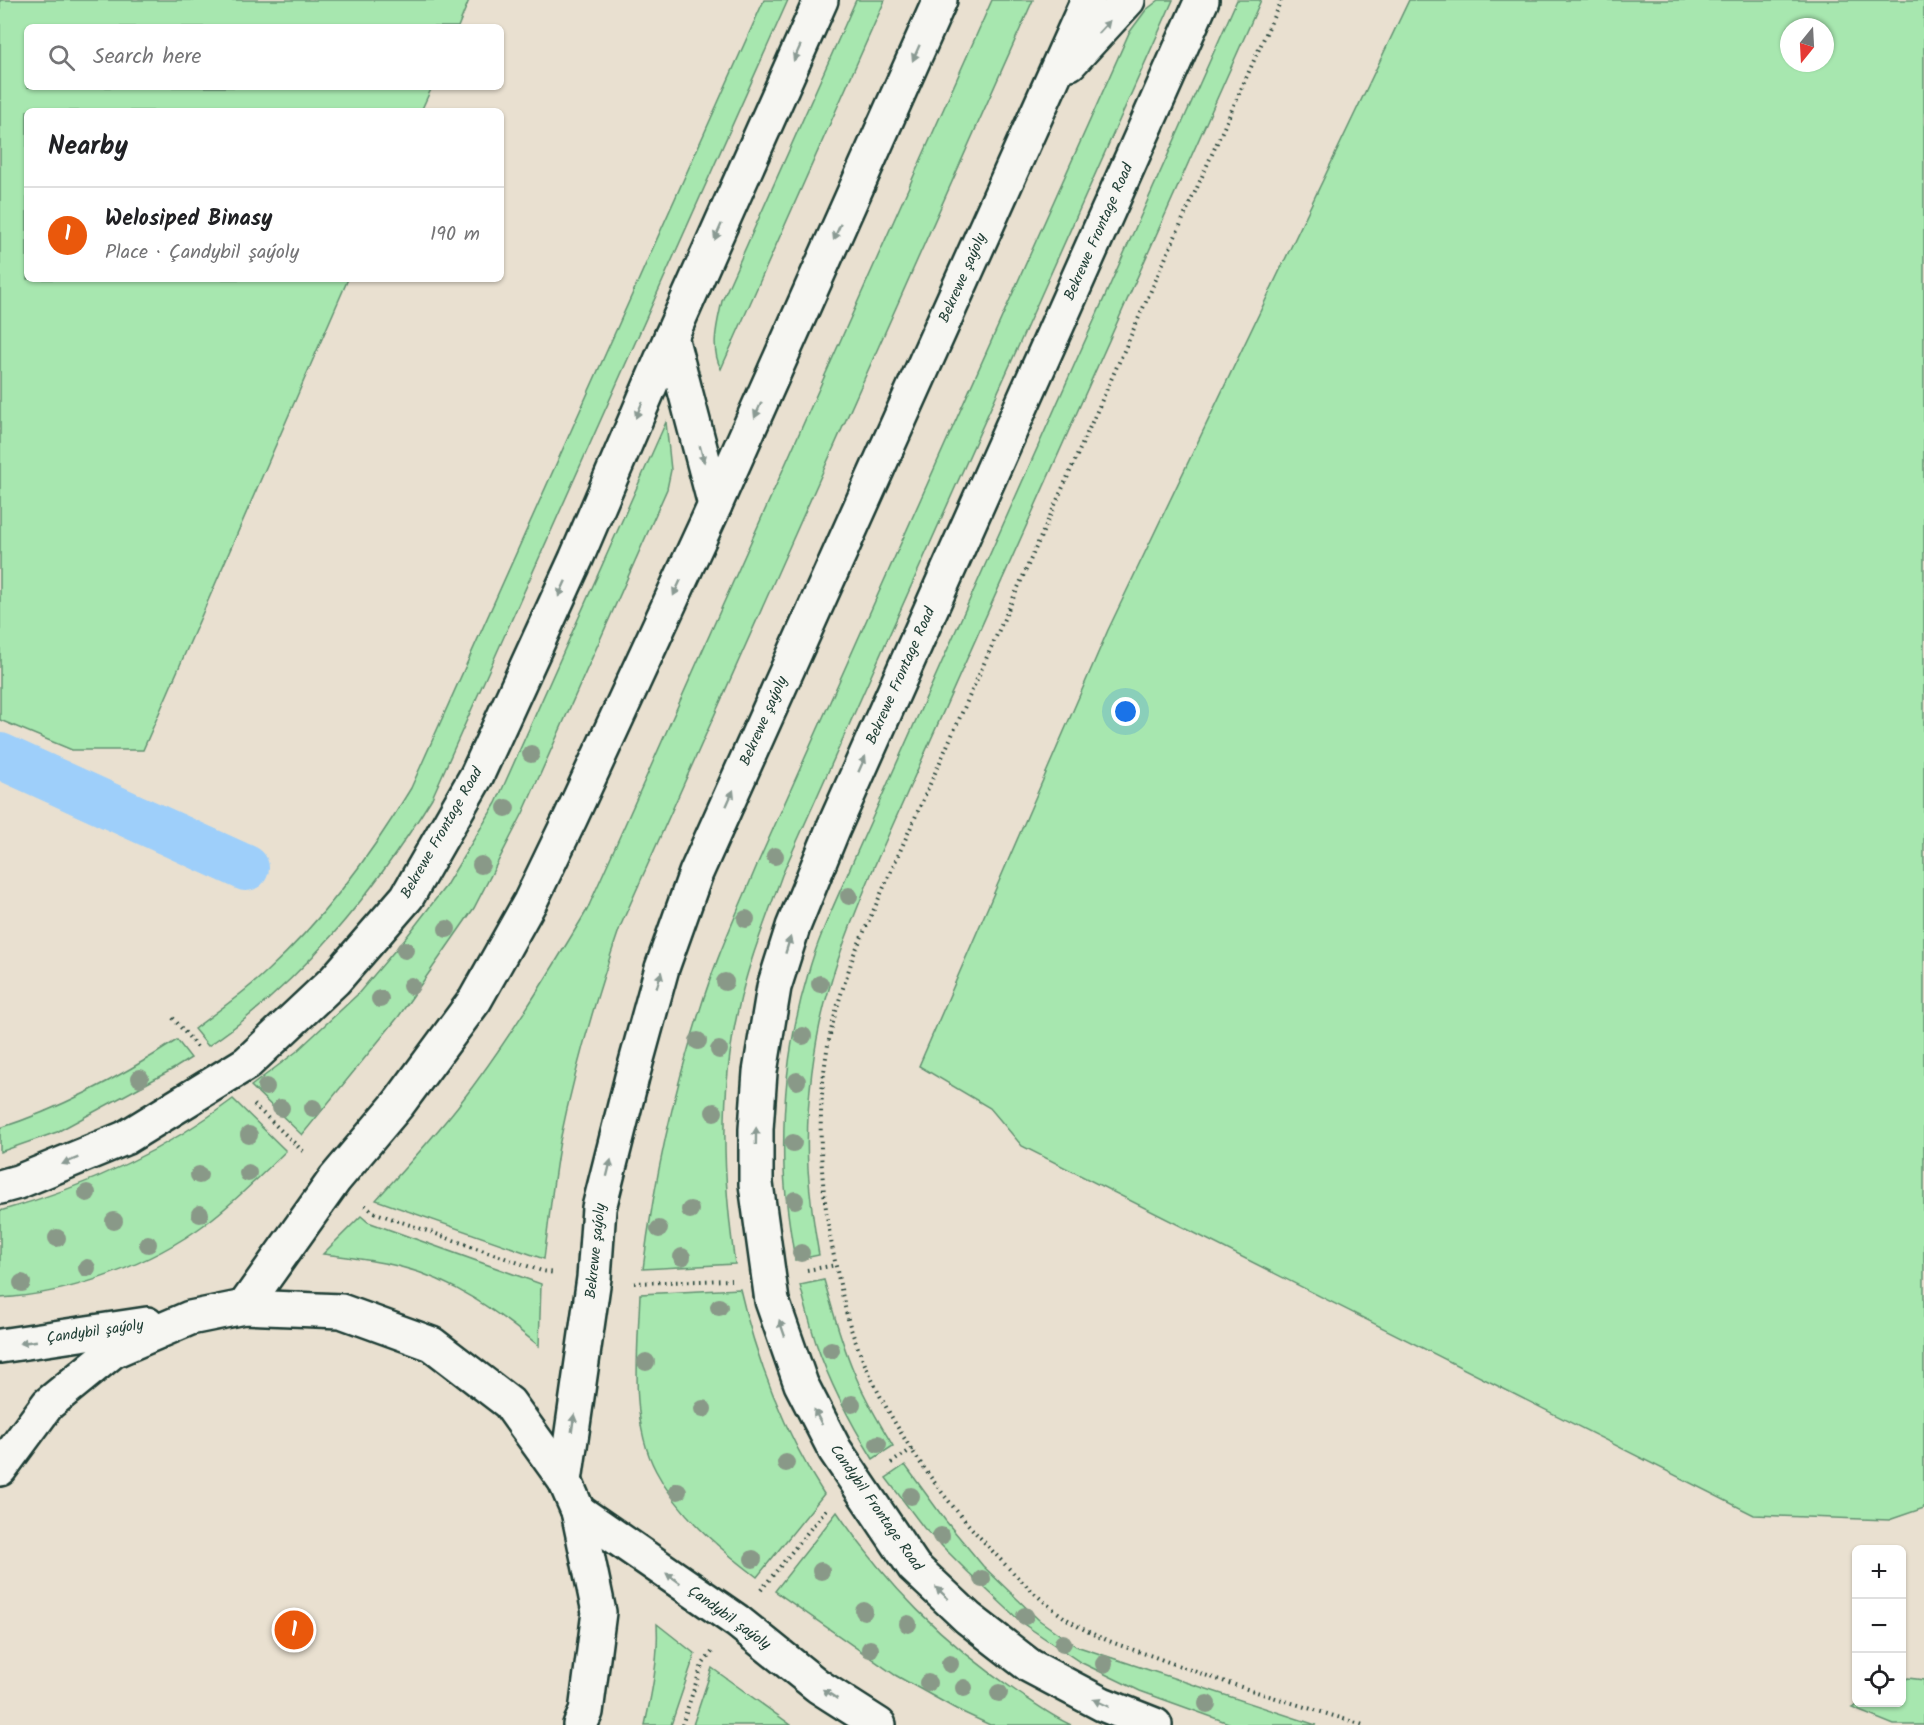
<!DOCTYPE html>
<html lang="en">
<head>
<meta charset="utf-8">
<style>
  :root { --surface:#fff; --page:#f2f2f2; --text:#202124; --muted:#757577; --line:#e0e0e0; --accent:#ea580c }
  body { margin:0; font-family:Kalam,sans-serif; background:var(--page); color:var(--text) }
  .controls { position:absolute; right:18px; bottom:18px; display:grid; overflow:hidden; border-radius:9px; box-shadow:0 2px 4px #0004 }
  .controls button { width:54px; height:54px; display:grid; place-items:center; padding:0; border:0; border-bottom:2px solid var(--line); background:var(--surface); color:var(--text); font:30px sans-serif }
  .compass { position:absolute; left:1780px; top:18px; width:54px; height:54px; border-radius:50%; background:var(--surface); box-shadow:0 2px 4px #0004; rotate:198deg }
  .you { position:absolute; left:1126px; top:712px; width:21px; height:21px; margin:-15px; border:4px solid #fff; border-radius:50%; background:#1a73e8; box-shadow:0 0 0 9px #1a73e833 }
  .badge { display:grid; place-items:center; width:39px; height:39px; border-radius:50%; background:var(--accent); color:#fff; font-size:20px; font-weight:700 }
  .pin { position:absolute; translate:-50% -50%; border:3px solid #fff; box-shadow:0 2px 6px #0006 }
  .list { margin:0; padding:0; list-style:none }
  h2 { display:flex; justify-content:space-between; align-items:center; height:78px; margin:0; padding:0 24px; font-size:26px }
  h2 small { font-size:20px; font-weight:400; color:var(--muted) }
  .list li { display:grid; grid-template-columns:39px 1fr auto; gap:18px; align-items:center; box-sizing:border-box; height:96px; padding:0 24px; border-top:2px solid var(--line) }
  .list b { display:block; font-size:22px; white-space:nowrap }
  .list p { margin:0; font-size:20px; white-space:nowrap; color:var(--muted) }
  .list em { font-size:20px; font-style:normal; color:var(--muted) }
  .icon { flex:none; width:33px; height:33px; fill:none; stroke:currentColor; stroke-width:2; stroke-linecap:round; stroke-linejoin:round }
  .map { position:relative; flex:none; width:1924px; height:1725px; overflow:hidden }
  .search { position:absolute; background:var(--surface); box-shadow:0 2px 4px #0004; left:24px; top:24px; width:480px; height:66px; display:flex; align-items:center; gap:15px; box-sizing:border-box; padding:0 21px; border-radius:9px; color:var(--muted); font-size:22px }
  .panel { position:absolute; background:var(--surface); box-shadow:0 2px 4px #0004; left:24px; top:108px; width:480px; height:174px; border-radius:9px }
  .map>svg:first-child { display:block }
  .green { fill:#a7e7af; stroke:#639272; stroke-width:1.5; fill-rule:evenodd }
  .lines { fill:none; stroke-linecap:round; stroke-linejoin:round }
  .canal { stroke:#9ecffa; stroke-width:46 }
  .minor-casing { stroke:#1f3d34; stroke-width:38 }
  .secondary-casing { stroke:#1f3d34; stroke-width:38 }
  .path { stroke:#1f3d34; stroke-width:4; stroke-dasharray:1.5 4.5; stroke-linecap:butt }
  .minor { stroke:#f6f6f2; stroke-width:33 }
  .secondary { stroke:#f6f6f2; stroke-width:33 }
  .tree { fill:#899988 }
  .oneway { fill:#8a9a93 }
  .labels { text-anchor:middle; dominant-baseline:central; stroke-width:4.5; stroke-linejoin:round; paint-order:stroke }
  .street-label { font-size:15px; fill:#1f3d34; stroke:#f6f6f2 }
</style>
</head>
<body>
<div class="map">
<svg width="1924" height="1725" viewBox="0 0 1924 1725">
  <rect width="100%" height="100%" fill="#e9e0d0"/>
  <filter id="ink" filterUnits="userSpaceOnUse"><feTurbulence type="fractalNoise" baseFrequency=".0167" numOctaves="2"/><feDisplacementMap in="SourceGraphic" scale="12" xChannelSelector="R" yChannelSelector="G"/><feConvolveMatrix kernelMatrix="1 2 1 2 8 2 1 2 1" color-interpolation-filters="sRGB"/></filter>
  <g filter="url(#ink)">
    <!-- green -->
    <g class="green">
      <path d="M 0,0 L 469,0 L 458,27 L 27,27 L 27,87 L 432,87 L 421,111 L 27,111 L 27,279 L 348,279 L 143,750 L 72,750 L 0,720 Z"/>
      <path d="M 764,0 L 788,0 L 432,798 C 373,893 302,983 208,1046 L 194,1029 C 219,1010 244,993 266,972 C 324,919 371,855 411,788 Z"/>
      <path d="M 856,0 L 885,0 L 721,369 C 710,347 717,325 722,301 Z"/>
      <path d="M 992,0 L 1033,0 L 620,927 C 596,997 575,1068 560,1141 C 553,1180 549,1220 544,1259 L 376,1200 C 404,1169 432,1139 458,1106 C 506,1044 547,977 587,910 Z"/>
      <path d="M 1159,0 L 1173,0 L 782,875 C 766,920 748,963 738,1010 C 719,1093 723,1180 735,1264 L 643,1269 C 654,1180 673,1094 700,1010 C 715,960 737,913 757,865 L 1129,33 L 1146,10 Z"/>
      <path d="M 1237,0 L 1261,0 L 874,867 C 859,904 843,941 832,979 C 813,1038 805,1107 808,1169 C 810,1198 814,1227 819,1255 L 795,1260 C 790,1230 785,1199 784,1169 C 782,1104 789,1036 808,974 C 819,934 838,897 854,859 Z"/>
      <path d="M 1409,0 L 1924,0 L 1924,1508 L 1889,1520 L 1754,1515 L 1022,1146 L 990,1108 L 919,1066 L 1108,630 ZM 1789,27 L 1825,27 L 1825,63 L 1789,63 Z"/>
      <path d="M 666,422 L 671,470 L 667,489 L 523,813 L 474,908 L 399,1016 L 302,1135 L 251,1086 L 296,1052 L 357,995 L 408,935 L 445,887 L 496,803 Z"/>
      <path d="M 177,1040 L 191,1058 L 175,1068 L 57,1132 L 0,1152 L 0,1128 C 62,1108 122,1076 177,1040 Z"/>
      <path d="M 233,1099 L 286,1151 C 261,1175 236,1201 208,1222 C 151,1265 71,1294 0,1298 L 0,1211 C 82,1188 165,1151 233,1099 Z"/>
      <path d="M 361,1216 L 368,1222 L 541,1284 L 539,1346 C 498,1312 453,1280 401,1267 C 375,1260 349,1257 323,1254 Z"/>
      <path d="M 824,1280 C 833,1311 841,1342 854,1372 C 864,1398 879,1422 893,1446 L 873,1459 C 850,1422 830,1384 816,1343 C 810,1324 805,1304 800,1285 Z"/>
      <path d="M 740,1289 C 756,1359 785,1434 824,1494 L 757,1577 C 719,1548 678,1514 656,1471 C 629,1421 638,1349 640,1294 Z"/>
      <path d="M 905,1465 L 945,1520 L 983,1566 L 1039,1620 L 1076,1646 L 1316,1725 L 1234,1725 L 1140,1691 L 1080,1662 L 1022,1623 L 969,1573 L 924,1528 L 886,1478 Z"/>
      <path d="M 837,1512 C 887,1585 942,1641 1016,1691 C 1034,1703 1051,1716 1071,1725 L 990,1725 L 956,1709 L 895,1675 L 775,1591 Z"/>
      <path d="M 657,1624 L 695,1654 L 671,1725 L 645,1725 C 652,1692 659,1658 657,1624 Z"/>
      <path d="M 712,1668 L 791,1725 L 693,1725 Z"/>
      <path d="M 1908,1678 L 1924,1680 L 1924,1725 L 1894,1725 L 1852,1708 L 1862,1703 L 1902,1702 L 1902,1682 Z"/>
    </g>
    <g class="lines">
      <!-- canal -->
      <path class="canal" d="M 0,756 L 246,868"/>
      <defs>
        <g id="minor">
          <path d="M 0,1187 L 18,1182 L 125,1138 L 247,1063 L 335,980 L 407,897 L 477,775 L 576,559 L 671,337 L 821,0"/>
          <path d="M 1155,1725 L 1102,1704 L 1030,1666 L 968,1618 L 914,1567 L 835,1450 L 801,1384 L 772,1301 L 756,1184 L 756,1129 L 760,1072 L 774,987 L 793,927 L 833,829 L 1202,0"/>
        </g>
        <g id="secondary">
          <path d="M 1070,63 L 1128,0"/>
          <path d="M 671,337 L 715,505"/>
          <path d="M 244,1307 L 335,1179 L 399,1103 L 475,1000 L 530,902 L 571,817 L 715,505 L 940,0"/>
          <path d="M 0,1346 L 147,1324"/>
          <path d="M 0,1469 L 48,1404 L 113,1351 L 190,1318 L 244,1307 L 341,1311 L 432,1344 L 509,1403 L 565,1481 L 578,1511 L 599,1612 L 586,1712 L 580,1725"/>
          <path d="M 565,1481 L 594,1278 L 599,1208 L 632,1077 L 662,968 L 696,873 L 1088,0"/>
          <path d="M 578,1511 L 737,1621 L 818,1686 L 879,1725"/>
        </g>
      </defs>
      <!-- minor casing -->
      <use href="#minor" class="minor-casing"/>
      <!-- secondary casing -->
      <use href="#secondary" class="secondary-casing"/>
      <!-- path -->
      <g class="path">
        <path d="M 1281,0 L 854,954 C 843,988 831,1022 826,1057 C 815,1134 822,1205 839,1280 C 843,1297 846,1315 852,1332 C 878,1404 923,1474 974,1531 C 1004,1564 1046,1610 1085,1630 C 1107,1642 1132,1649 1155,1657 C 1223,1683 1293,1703 1363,1725"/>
        <path d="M 173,1018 L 198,1048"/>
        <path d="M 254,1105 L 305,1153"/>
        <path d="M 365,1205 L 373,1212 L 542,1271 L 555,1273"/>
        <path d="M 807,1270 L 836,1265"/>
        <path d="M 634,1283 L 731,1280"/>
        <path d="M 891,1463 L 912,1449"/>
        <path d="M 761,1590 L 828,1507"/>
        <path d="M 682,1725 L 702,1665 L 712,1652"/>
      </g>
      <!-- minor -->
      <use href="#minor" class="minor"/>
      <!-- secondary -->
      <use href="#secondary" class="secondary"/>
    </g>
    <!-- trees -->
    <g class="tree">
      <circle cx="531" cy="754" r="9"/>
      <circle cx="506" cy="808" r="9"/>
      <circle cx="775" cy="856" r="9"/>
      <circle cx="481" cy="865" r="9"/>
      <circle cx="849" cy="896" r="9"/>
      <circle cx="746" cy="919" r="9"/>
      <circle cx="447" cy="929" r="9"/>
      <circle cx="405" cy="950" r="9"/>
      <circle cx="725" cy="982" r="9"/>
      <circle cx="820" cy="984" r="9"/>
      <circle cx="411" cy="986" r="9"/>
      <circle cx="380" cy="999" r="9"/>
      <circle cx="803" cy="1036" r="9"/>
      <circle cx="698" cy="1041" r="9"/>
      <circle cx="719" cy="1050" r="9"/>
      <circle cx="140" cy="1078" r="9"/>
      <circle cx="797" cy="1081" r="9"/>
      <circle cx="266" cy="1087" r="9"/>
      <circle cx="281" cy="1108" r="9"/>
      <circle cx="313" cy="1108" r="9"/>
      <circle cx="714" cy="1112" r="9"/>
      <circle cx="249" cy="1135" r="9"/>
      <circle cx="793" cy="1143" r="9"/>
      <circle cx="248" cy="1173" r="9"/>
      <circle cx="199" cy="1175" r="9"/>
      <circle cx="87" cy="1193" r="9"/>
      <circle cx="795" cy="1200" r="9"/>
      <circle cx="690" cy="1210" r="9"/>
      <circle cx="200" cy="1214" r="9"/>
      <circle cx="114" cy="1221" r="9"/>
      <circle cx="659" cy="1229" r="9"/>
      <circle cx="57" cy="1238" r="9"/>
      <circle cx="148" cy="1244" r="9"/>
      <circle cx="801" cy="1253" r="9"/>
      <circle cx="682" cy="1257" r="9"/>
      <circle cx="87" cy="1268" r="9"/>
      <circle cx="22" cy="1283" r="9"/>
      <circle cx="719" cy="1307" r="9"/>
      <circle cx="831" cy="1350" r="9"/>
      <circle cx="646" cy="1362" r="9"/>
      <circle cx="852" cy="1404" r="9"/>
      <circle cx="703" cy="1409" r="9"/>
      <circle cx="878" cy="1444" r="9"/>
      <circle cx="786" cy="1463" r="9"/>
      <circle cx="678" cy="1491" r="9"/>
      <circle cx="911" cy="1496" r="9"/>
      <circle cx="941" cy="1536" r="9"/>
      <circle cx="753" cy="1559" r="9"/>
      <circle cx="821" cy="1571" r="9"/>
      <circle cx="982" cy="1579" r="9"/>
      <circle cx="864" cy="1611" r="9"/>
      <circle cx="1025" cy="1616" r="9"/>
      <circle cx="908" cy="1624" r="9"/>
      <circle cx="1063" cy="1643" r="9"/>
      <circle cx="870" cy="1649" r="9"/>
      <circle cx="950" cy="1664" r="9"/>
      <circle cx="1104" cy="1664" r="9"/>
      <circle cx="928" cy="1683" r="9"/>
      <circle cx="964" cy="1688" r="9"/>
      <circle cx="999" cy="1693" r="9"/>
      <circle cx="1207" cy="1704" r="9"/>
    </g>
    <!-- one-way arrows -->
    <defs><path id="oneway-solid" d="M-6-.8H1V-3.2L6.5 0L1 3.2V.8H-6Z" transform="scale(1.5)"/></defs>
    <g class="oneway">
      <use href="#oneway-solid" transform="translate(1104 27) rotate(-47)"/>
      <use href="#oneway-solid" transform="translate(797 53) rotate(114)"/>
      <use href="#oneway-solid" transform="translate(916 53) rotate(114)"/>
      <use href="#oneway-solid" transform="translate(718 232) rotate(114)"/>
      <use href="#oneway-solid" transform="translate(837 232) rotate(114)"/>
      <use href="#oneway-solid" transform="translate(639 410) rotate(113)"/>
      <use href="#oneway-solid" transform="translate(758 410) rotate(114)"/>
      <use href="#oneway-solid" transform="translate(702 454) rotate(75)"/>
      <use href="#oneway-solid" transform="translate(677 588) rotate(115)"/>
      <use href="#oneway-solid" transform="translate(562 589) rotate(115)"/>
      <use href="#oneway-solid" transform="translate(862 764) rotate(-66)"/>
      <use href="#oneway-solid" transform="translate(730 798) rotate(-66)"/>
      <use href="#oneway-solid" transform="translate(788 945) rotate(-73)"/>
      <use href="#oneway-solid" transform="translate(659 980) rotate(-74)"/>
      <use href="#oneway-solid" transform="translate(756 1136) rotate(-89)"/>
      <use href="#oneway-solid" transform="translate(70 1161) rotate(158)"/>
      <use href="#oneway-solid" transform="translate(609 1168) rotate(-76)"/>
      <use href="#oneway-solid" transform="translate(782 1328) rotate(-109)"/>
      <use href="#oneway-solid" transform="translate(28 1342) rotate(172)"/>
      <use href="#oneway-solid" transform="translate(818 1417) rotate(-117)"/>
      <use href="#oneway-solid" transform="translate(573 1423) rotate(-82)"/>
      <use href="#oneway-solid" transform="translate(673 1578) rotate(-145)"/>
      <use href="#oneway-solid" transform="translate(942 1593) rotate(-137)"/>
      <use href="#oneway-solid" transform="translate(830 1694) rotate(-147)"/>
      <use href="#oneway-solid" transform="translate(1101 1703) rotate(-155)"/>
    </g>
  </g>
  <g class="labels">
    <!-- street labels -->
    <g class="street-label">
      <text transform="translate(1099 232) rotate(-66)">Bekrewe Frontage Road</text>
      <text transform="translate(963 278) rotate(-66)">Bekrewe şaýoly</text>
      <text transform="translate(901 676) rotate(-66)">Bekrewe Frontage Road</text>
      <text transform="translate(764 721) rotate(-66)">Bekrewe şaýoly</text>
      <text transform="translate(442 833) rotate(-60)">Bekrewe Frontage Road</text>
      <text transform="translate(596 1251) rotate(-84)">Bekrewe şaýoly</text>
      <text transform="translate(95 1332) rotate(-8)">Çandybil şaýoly</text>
      <text transform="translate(876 1508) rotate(55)">Candybil Frontage Road</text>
      <text transform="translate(729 1618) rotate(36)">Çandybil şaýoly</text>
    </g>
  </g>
</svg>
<div class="controls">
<button>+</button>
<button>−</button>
<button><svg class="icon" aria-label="locate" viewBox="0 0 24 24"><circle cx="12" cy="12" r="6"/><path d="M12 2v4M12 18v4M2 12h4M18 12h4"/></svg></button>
</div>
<svg class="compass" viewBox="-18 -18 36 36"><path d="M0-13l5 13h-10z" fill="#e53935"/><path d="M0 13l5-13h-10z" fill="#757577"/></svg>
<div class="you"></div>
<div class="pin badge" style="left:294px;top:1630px">1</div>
<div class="search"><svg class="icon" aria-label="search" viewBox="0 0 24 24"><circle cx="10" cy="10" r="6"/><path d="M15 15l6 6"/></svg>Search here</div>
<section class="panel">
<h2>Nearby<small></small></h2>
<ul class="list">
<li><span class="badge">1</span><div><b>Welosiped Binasy</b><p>Place · Çandybil şaýoly</p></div><em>190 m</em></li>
</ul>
</section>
</div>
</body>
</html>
